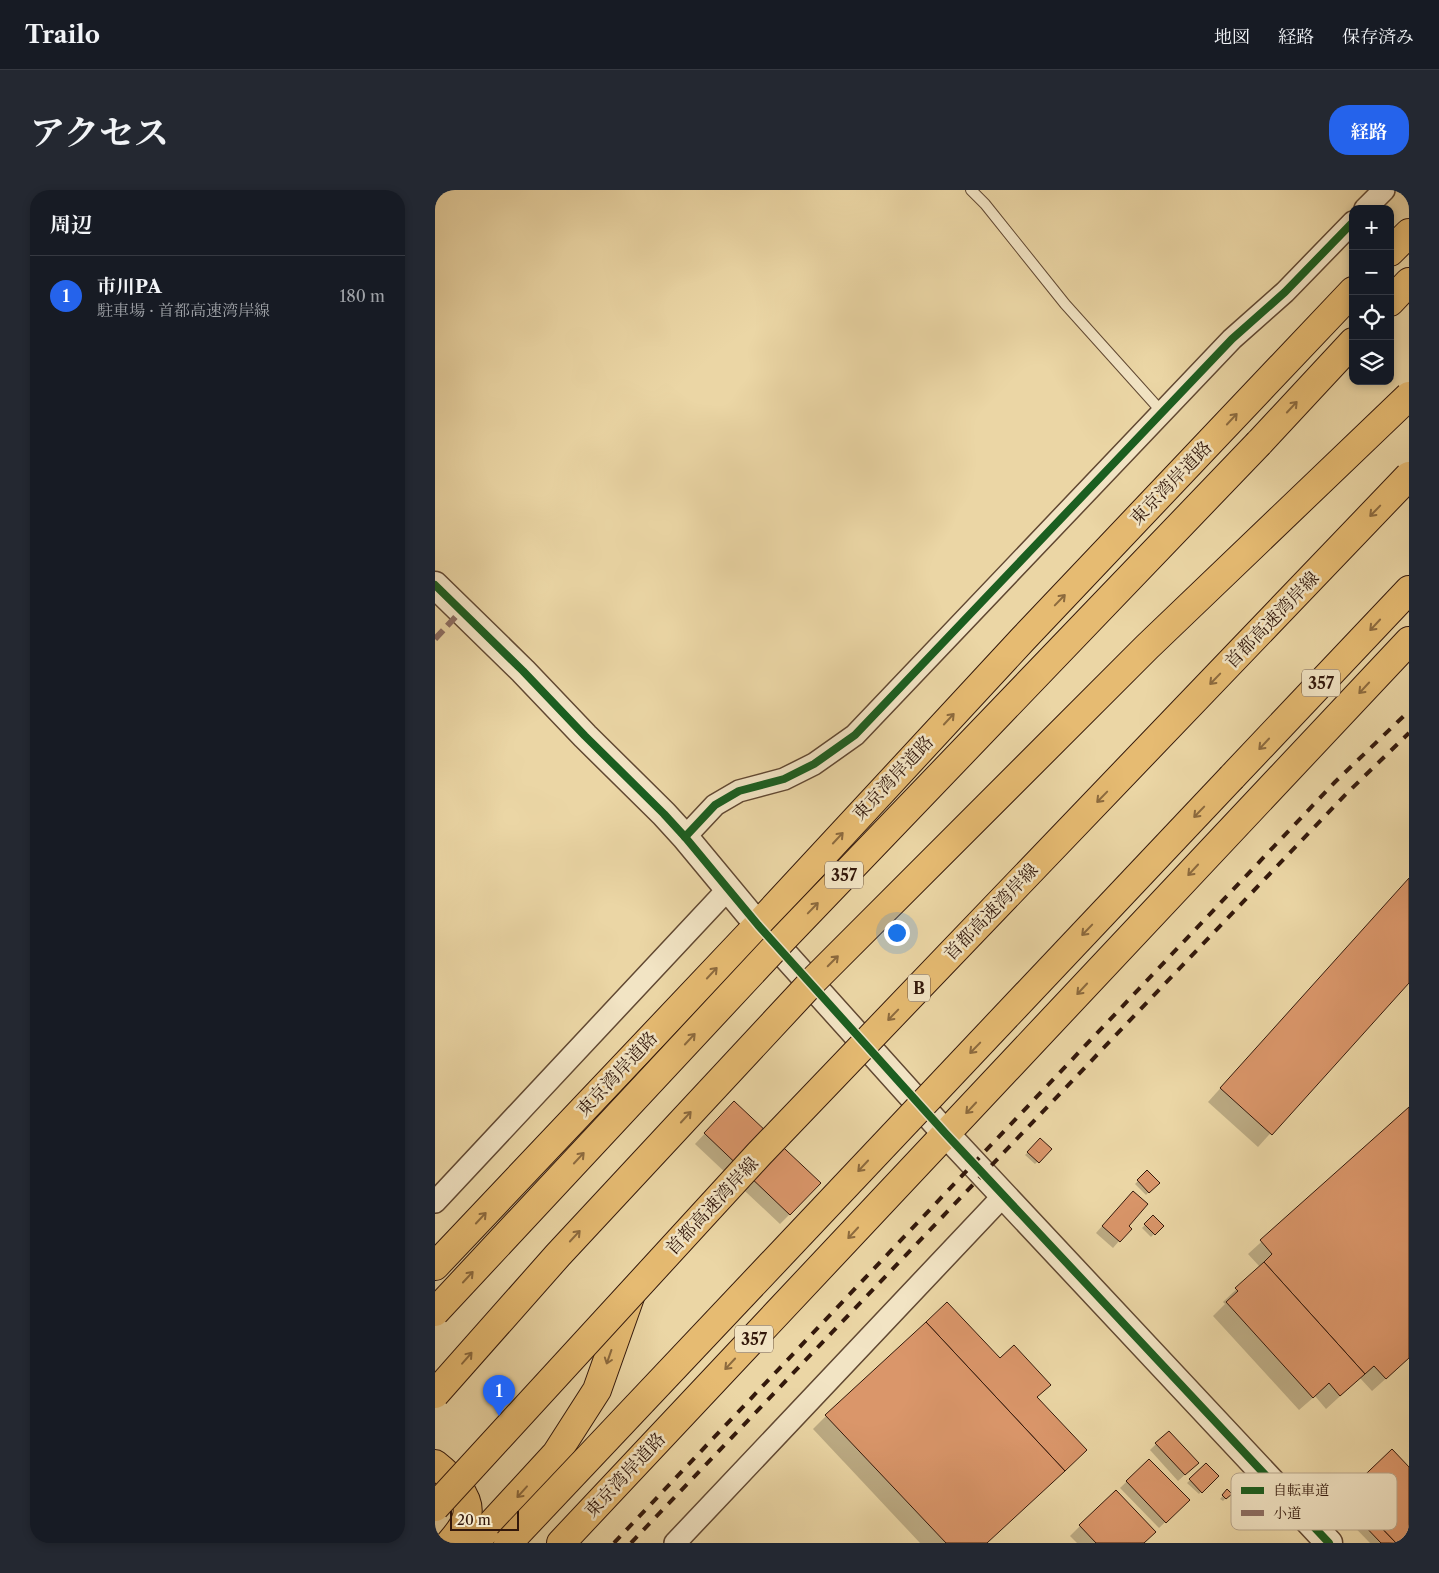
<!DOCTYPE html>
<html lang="ja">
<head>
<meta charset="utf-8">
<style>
  :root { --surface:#171b24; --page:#242831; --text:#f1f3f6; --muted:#9ea1a6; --line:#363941; --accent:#2563eb }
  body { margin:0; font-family:"Libre Caslon Text","Noto Serif JP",serif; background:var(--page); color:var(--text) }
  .controls { position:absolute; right:15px; top:15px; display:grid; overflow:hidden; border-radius:10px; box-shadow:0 2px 8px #0003 }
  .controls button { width:45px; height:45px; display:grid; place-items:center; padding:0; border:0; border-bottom:1px solid var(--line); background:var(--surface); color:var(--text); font:25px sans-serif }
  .scale { position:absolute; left:15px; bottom:12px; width:69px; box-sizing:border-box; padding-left:5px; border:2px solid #33180b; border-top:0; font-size:14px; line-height:18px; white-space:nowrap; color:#33180b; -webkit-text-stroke:4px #f2e4c4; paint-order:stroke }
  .you { position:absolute; left:461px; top:742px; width:18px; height:18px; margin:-12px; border:4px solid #fff; border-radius:50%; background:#1a73e8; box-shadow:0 0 0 8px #1a73e833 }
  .badge { display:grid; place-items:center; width:32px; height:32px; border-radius:50%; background:var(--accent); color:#fff; font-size:16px; font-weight:700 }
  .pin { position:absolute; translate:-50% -41px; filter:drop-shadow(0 1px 2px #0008) }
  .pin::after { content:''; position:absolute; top:26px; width:18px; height:15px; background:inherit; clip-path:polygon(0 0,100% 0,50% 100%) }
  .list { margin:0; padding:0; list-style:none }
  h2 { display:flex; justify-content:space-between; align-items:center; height:65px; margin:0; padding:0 20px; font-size:21px }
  h2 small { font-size:16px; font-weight:400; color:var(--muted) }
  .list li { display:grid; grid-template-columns:32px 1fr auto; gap:15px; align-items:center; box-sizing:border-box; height:80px; padding:0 20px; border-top:1px solid var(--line) }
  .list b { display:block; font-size:19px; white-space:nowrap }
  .list p { margin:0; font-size:16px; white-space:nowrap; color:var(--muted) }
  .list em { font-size:16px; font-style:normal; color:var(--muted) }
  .icon { flex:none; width:28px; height:28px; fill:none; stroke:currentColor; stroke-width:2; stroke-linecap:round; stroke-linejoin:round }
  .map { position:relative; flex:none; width:974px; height:1353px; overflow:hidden; border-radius:20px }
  header { display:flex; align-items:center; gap:30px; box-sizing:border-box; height:70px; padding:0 25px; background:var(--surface); border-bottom:1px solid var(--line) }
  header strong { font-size:24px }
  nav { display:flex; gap:28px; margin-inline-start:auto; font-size:18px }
  .intro { display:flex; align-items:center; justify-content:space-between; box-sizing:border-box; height:120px; padding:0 30px }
  h1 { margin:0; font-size:35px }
  .button { padding:12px 22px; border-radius:20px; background:var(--accent); color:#fff; font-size:18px; font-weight:700 }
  main { display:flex; gap:30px; padding:0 30px }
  aside { flex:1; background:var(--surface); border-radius:20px; box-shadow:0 2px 8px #0003 }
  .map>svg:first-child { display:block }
  .shadow { fill:#0003 }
  .building { fill:#da966a; stroke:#33180b }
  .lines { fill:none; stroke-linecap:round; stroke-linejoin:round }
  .service-casing { stroke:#614832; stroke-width:12 }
  .minor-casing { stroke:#614832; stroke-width:24 }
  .tertiary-casing { stroke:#614832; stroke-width:29 }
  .trunk-casing { stroke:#33180b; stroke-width:30 }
  .motorway-casing { stroke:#33180b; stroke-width:30 }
  .service { stroke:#f2e4c4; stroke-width:10 }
  .minor { stroke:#f2e4c4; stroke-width:21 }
  .tertiary { stroke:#f2e4c4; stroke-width:26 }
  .trunk { stroke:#e6bb72; stroke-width:28 }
  .motorway { stroke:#e6bb72; stroke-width:28 }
  .rail { stroke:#33180b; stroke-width:4; stroke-dasharray:9 9; stroke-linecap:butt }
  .trunk-bridge-casing { stroke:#33180b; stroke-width:30; stroke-linecap:butt }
  .motorway-bridge-casing { stroke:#33180b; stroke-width:30; stroke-linecap:butt }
  .trunk-bridge { stroke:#e6bb72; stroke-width:28 }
  .motorway-bridge { stroke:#e6bb72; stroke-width:28 }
  .quiet { stroke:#8d6e63; stroke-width:6; stroke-dasharray:12 6; stroke-linecap:butt }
  .cycleway-casing { stroke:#f2e4c4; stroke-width:11 }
  .cycleway { stroke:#1b5e20; stroke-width:8 }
  .oneway { stroke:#8c6a3e }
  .labels { text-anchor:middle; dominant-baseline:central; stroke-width:5; stroke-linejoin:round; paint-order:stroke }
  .shield { fill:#f2e4c4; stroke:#6c5542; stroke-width:1 }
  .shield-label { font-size:16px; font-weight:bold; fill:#33180b }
  .street-label { font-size:18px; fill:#33180b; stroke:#f2e4c4 }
  .key { fill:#f2e4c4; stroke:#b9a78c; stroke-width:1 }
  .key-label { font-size:14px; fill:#33180b }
</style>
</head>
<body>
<header>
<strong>Trailo</strong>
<nav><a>地図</a><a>経路</a><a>保存済み</a></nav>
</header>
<div class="intro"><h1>アクセス</h1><a class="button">経路</a></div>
<main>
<aside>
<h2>周辺<small></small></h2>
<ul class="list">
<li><span class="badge">1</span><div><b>市川PA</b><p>駐車場 · 首都高速湾岸線</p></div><em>180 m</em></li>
</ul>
</aside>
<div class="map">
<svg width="974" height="1353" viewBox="0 0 974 1353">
  <rect width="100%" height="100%" fill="#ebd6a5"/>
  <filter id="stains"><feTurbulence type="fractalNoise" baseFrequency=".004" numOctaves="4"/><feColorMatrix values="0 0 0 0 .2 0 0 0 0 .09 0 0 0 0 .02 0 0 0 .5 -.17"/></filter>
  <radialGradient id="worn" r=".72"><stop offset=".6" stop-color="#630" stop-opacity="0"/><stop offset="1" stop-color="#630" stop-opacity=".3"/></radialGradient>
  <!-- shadow -->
  <g class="shadow">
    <path d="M 974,689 L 974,791 L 823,957 L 773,912 Z"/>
    <path d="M 974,918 L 974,1168 L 937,1201 L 925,1188 L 891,1219 L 880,1206 L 864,1220 L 778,1126 L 790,1114 L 788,1112 L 825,1077 L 813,1064 Z"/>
    <path d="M 289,923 L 355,1024 L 345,1034 L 260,954 Z"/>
    <path d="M 605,950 L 615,959 L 600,974 L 590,965 Z"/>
    <path d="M 712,982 L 723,993 L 711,1005 L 700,994 Z"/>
    <path d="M 691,1009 L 692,1036 L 684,1051 L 678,1058 L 661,1043 Z"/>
    <path d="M 718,1027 L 727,1036 L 716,1047 L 707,1038 Z"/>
    <path d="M 601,1208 L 551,1353 L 485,1353 L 378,1239 L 391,1226 Z"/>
    <path d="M 721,1254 L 755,1280 L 743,1291 L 715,1260 Z"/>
    <path d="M 957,1261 L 974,1278 L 974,1353 L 935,1353 L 899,1316 Z"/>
    <path d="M 714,1270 L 753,1310 L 724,1338 L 685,1298 Z"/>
    <path d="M 771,1275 L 782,1286 L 764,1304 L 752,1293 Z"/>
    <path d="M 792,1301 L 795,1304 L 788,1311 L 785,1309 Z"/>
    <path d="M 645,1336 L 708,1353 L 642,1353 L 635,1346 Z"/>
  </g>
  <!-- building -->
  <g class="building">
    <path d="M 974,688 L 974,793 L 837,945 L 785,898 Z"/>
    <path d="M 299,911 L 386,993 L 355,1025 L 269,943 Z"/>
    <path d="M 974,917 L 974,1168 L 951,1189 L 939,1176 L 930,1184 L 829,1072 L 837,1064 L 825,1050 Z"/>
    <path d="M 605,948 L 617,959 L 604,973 L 592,962 Z"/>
    <path d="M 712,980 L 725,993 L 714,1003 L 702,990 Z"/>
    <path d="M 698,1001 L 713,1014 L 694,1036 L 697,1039 L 685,1052 L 667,1036 Z"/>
    <path d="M 718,1025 L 729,1036 L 720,1045 L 709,1034 Z"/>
    <path d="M 829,1072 L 930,1184 L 905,1206 L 894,1193 L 878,1208 L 791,1112 L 803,1101 L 800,1098 Z"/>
    <path d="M 512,1112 L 565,1168 L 579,1155 L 616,1195 L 602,1207 L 652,1260 L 630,1281 L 491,1132 Z"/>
    <path d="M 491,1132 L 630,1281 L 552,1353 L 511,1353 L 390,1225 Z"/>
    <path d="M 734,1241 L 764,1273 L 750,1285 L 720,1253 Z"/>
    <path d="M 957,1259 L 974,1277 L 974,1353 L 961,1353 L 912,1302 Z"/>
    <path d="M 714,1269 L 755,1310 L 731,1333 L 691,1291 Z"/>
    <path d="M 771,1273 L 784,1286 L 767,1303 L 754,1289 Z"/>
    <path d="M 792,1299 L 797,1304 L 791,1309 L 787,1305 Z"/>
    <path d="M 681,1300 L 721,1342 L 709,1353 L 661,1353 L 644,1335 Z"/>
    <path d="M 931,1322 L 961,1353 L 946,1353 L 924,1330 Z"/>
  </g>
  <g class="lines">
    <defs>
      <path id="service" d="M 536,0 L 550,14 L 630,114 L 727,222"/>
      <g id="minor">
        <path d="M 930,19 L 949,0"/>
        <path d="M 250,647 L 280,615 L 304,601 L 349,589 L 379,574 L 420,545 L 797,149 L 850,102 L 918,32"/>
        <path d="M 0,1012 L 293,699"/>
        <path d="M 240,1353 L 569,1005"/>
      </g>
      <path id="tertiary" d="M 0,395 L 88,481 L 150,546 L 229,624 L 250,647 L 323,735 L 511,944 L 894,1353"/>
      <g id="trunk">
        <path d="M 955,62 L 974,43"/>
        <path d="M 955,112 L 974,92"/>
        <path d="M 824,253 L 918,152"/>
        <path d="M 797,587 L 974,400"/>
        <path d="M 0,1076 L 323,735 L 588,449 L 918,101"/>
        <path d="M 126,1353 L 974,451"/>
      </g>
      <g id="motorway">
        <path d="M 0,1274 C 14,1285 37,1307 32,1326 C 30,1336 21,1346 15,1353"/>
        <path d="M 39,1353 L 121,1264 L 162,1200 L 196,1104"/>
      </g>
    </defs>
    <!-- service casing -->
    <use href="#service" class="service-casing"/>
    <!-- minor casing -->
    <use href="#minor" class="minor-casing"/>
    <!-- tertiary casing -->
    <use href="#tertiary" class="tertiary-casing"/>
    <!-- trunk casing -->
    <use href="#trunk" class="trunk-casing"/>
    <!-- motorway casing -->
    <use href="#motorway" class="motorway-casing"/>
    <!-- service -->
    <use href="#service" class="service"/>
    <!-- minor -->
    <use href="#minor" class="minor"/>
    <!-- tertiary -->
    <use href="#tertiary" class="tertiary"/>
    <!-- trunk -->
    <use href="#trunk" class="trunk"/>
    <!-- motorway -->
    <use href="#motorway" class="motorway"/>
    <!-- rail -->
    <g class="rail">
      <path d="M 179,1353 L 900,592 L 974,521"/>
      <path d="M 196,1353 L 911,604 L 974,543"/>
    </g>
    <defs>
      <g id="trunk-bridge">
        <path d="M 0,1122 L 348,749 L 824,253"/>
        <path d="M 73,1353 L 797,587"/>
      </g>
      <g id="motorway-bridge">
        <path d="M 0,1204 L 123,1065 L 379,790 L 712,457 L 974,206"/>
        <path d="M 0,1317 L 324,964 L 974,286"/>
      </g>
    </defs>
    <!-- trunk-bridge casing -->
    <use href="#trunk-bridge" class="trunk-bridge-casing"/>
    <!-- motorway-bridge casing -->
    <use href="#motorway-bridge" class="motorway-bridge-casing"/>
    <!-- trunk-bridge -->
    <use href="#trunk-bridge" class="trunk-bridge"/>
    <!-- motorway-bridge -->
    <use href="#motorway-bridge" class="motorway-bridge"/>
    <!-- quiet -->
    <path class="quiet" d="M 0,449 L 26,421"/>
    <defs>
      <g id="cycleway">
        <path d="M 0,395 L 88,481 L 150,546 L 229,624 L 250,647 L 323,735 L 511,944 L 894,1353"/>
        <path d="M 250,647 L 280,615 L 304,601 L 349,589 L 379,574 L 420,545 L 797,149 L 850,102 L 918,32"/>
      </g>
    </defs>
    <!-- cycleway casing -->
    <use href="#cycleway" class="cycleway-casing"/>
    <!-- cycleway -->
    <use href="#cycleway" class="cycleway"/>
  </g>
  <!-- one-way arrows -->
  <defs><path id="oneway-shaft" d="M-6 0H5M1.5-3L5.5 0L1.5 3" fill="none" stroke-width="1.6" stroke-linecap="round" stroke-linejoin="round" transform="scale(1.25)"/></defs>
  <g class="oneway">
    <use href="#oneway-shaft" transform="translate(857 217) rotate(-47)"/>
    <use href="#oneway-shaft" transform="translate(797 229) rotate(-47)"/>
    <use href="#oneway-shaft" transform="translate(940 321) rotate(134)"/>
    <use href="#oneway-shaft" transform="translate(625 410) rotate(-46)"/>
    <use href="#oneway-shaft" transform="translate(940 435) rotate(133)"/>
    <use href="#oneway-shaft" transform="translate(780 489) rotate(134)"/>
    <use href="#oneway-shaft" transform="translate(929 498) rotate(133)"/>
    <use href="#oneway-shaft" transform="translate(514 529) rotate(-47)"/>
    <use href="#oneway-shaft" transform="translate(829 554) rotate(133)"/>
    <use href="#oneway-shaft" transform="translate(667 607) rotate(134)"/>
    <use href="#oneway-shaft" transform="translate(764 622) rotate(134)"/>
    <use href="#oneway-shaft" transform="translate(403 648) rotate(-47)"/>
    <use href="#oneway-shaft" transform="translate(758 680) rotate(133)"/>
    <use href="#oneway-shaft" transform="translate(378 718) rotate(-46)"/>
    <use href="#oneway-shaft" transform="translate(652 740) rotate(134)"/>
    <use href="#oneway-shaft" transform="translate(398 771) rotate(-45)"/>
    <use href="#oneway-shaft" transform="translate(277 783) rotate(-47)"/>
    <use href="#oneway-shaft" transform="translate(647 799) rotate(133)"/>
    <use href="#oneway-shaft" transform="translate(458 825) rotate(134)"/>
    <use href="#oneway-shaft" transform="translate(255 849) rotate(-47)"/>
    <use href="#oneway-shaft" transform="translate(540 858) rotate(134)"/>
    <use href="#oneway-shaft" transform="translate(536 918) rotate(133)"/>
    <use href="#oneway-shaft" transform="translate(251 927) rotate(-47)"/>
    <use href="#oneway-shaft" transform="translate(144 968) rotate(-47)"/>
    <use href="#oneway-shaft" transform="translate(428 976) rotate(133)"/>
    <use href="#oneway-shaft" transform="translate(46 1028) rotate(-47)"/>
    <use href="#oneway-shaft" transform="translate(418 1043) rotate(133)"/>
    <use href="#oneway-shaft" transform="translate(140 1046) rotate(-47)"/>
    <use href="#oneway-shaft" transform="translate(33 1087) rotate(-47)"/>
    <use href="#oneway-shaft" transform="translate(174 1167) rotate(109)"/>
    <use href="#oneway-shaft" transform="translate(32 1168) rotate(-49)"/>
    <use href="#oneway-shaft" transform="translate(295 1174) rotate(133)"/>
    <use href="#oneway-shaft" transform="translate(87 1302) rotate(132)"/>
  </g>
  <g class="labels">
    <!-- shield labels -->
    <g class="shield">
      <rect x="867" y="479.5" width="38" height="27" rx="4"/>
      <rect x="390" y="671.5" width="38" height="27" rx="4"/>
      <rect x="473" y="784.5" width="22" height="27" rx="4"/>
      <rect x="300" y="1135.5" width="38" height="27" rx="4"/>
    </g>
    <g class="shield-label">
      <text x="886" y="493">357</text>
      <text x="409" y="685">357</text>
      <text x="484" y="798">B</text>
      <text x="319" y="1149">357</text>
    </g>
    <!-- street labels -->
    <g class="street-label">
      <text transform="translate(736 293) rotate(-46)">東京湾岸道路</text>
      <text transform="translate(837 430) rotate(-46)">首都高速湾岸線</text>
      <text transform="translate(458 588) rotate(-47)">東京湾岸道路</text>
      <text transform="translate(556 722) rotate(-46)">首都高速湾岸線</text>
      <text transform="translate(182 884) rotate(-47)">東京湾岸道路</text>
      <text transform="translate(277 1016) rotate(-47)">首都高速湾岸線</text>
      <text transform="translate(190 1285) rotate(-47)">東京湾岸道路</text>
    </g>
  </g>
  <!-- legend -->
  <rect x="796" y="1283" width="166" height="57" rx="8" class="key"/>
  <rect x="806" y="1297" width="23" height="7" fill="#1b5e20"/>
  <rect x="806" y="1320" width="23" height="6" fill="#8d6e63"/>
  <g class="key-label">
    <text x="838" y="1305">自転車道</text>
    <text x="838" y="1328">小道</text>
  </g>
  <rect width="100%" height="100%" filter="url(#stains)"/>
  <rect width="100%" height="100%" fill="url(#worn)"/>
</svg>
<div class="controls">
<button>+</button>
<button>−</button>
<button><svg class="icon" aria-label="locate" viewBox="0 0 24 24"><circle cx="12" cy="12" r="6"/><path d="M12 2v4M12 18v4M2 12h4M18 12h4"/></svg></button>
<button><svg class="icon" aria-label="layers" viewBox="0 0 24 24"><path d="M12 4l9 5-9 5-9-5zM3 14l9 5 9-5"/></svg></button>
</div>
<div class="scale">20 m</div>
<div class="you"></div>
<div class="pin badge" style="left:64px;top:1226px">1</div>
</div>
</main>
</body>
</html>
